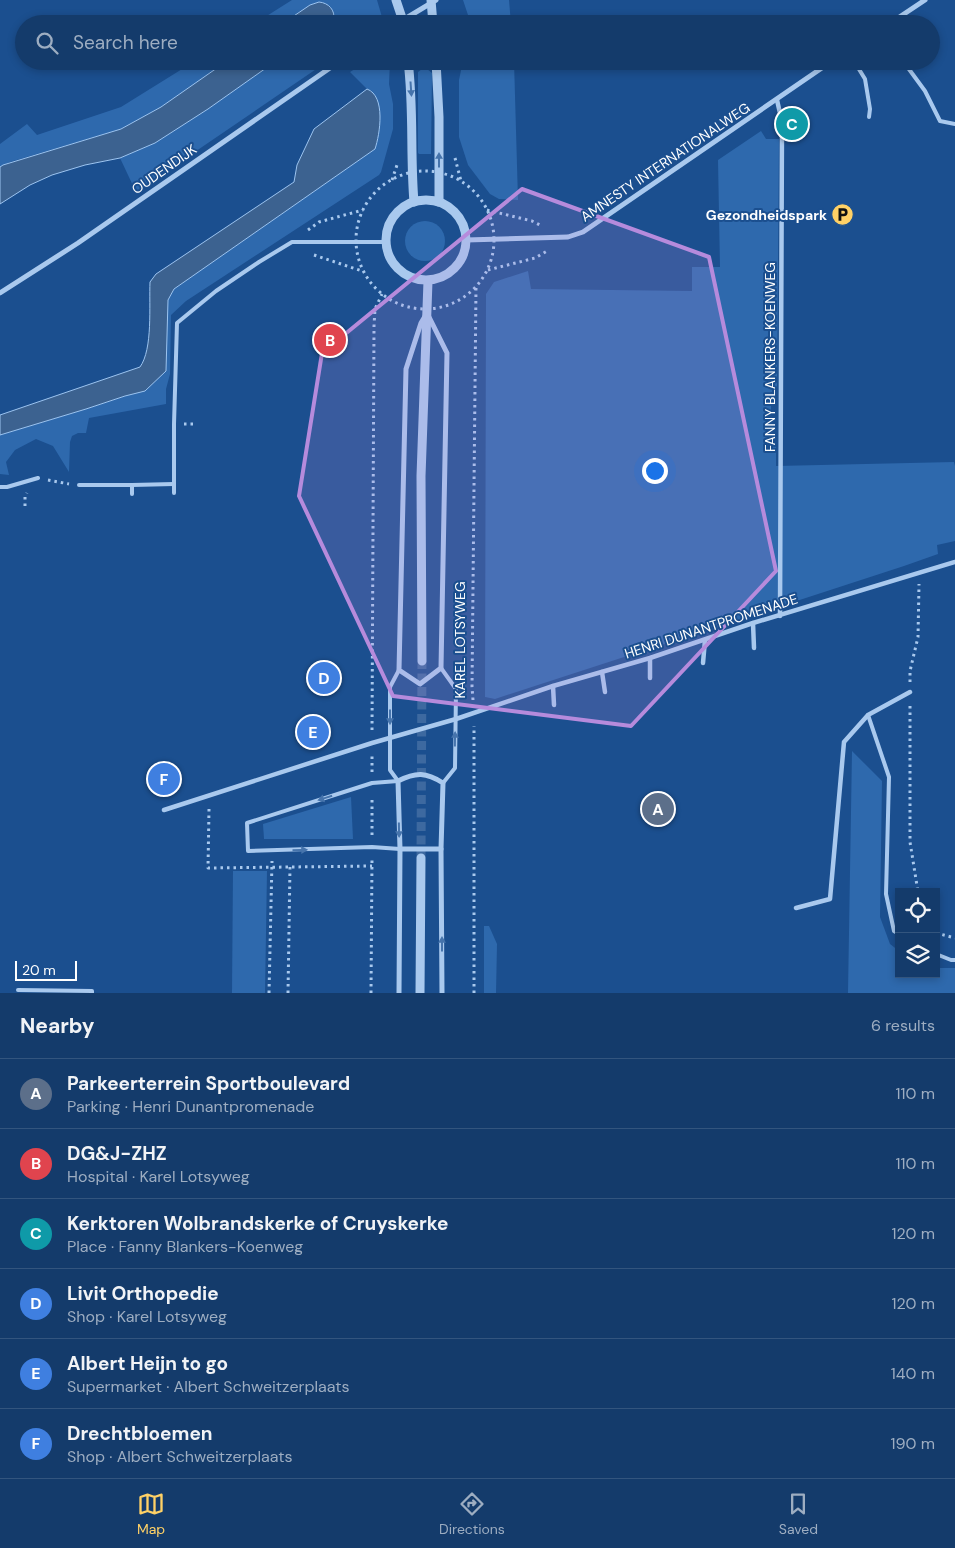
<!DOCTYPE html>
<html lang="en">
<head>
<meta charset="utf-8">
<style>
  :root { --surface:#143b6b; --page:#1d4271; --text:#f1f3f6; --muted:#9dadc1; --line:#33557e; --accent:#ffd166 }
  body { margin:0; font-family:"DM Sans",sans-serif; background:var(--page); color:var(--text) }
  .controls { position:absolute; right:15px; bottom:15px; display:grid; overflow:hidden; border-radius:0px; box-shadow:0 2px 8px #0003 }
  .controls button { width:45px; height:45px; display:grid; place-items:center; padding:0; border:0; border-bottom:1px solid var(--line); background:var(--surface); color:var(--text); font:25px sans-serif }
  .scale { position:absolute; left:15px; bottom:12px; width:62px; box-sizing:border-box; padding-left:5px; border:2px solid #fff; border-top:0; font-size:14px; line-height:18px; white-space:nowrap; color:#fff; -webkit-text-stroke:4px #1b4f8f; paint-order:stroke }
  .you { position:absolute; left:654px; top:470px; width:18px; height:18px; margin:-12px; border:4px solid #fff; border-radius:50%; background:#1a73e8; box-shadow:0 0 0 8px #1a73e833 }
  .badge { display:grid; place-items:center; width:32px; height:32px; border-radius:50%; background:var(--accent); color:#fff; font-size:16px; font-weight:700 }
  .pin { position:absolute; translate:-50% -50%; border:2px solid #fff; box-shadow:0 1px 5px #0006 }
  .list { margin:0; padding:0; list-style:none }
  h2 { display:flex; justify-content:space-between; align-items:center; height:65px; margin:0; padding:0 20px; font-size:21px }
  h2 small { font-size:16px; font-weight:400; color:var(--muted) }
  .list li { display:grid; grid-template-columns:32px 1fr auto; gap:15px; align-items:center; box-sizing:border-box; height:70px; padding:0 20px; border-top:1px solid var(--line) }
  .list b { display:block; font-size:19px; white-space:nowrap }
  .list p { margin:0; font-size:16px; white-space:nowrap; color:var(--muted) }
  .list em { font-size:16px; font-style:normal; color:var(--muted) }
  .icon { flex:none; width:28px; height:28px; fill:none; stroke:currentColor; stroke-width:2; stroke-linecap:round; stroke-linejoin:round }
  .map { position:relative; flex:none; width:955px; height:993px; overflow:hidden }
  .search { position:absolute; background:var(--surface); box-shadow:0 2px 8px #0003; left:15px; right:15px; top:15px; height:55px; display:flex; align-items:center; gap:12px; box-sizing:border-box; padding:0 18px; border-radius:28px; color:var(--muted); font-size:19px }
  .sheet { height:485px; background:var(--surface) }
  nav { display:flex; justify-content:space-around; align-items:center; box-sizing:border-box; height:70px; border-top:1px solid var(--line); background:var(--surface); font-size:14px; color:var(--muted) }
  nav a { display:grid; justify-items:center; gap:2px }
  nav .on { color:var(--accent) }
  .map>svg:first-child { display:block }
  .green { fill:#2e69ad }
  .water { fill:#3c6290; stroke:#9cc4f0 }
  .lines { fill:none; stroke-linecap:round; stroke-linejoin:round }
  .tertiary-tunnel { stroke:#3d69a0; stroke-width:9; stroke-dasharray:9 4.5; stroke-linecap:butt }
  .path { stroke:#a9c9ee; stroke-width:3; stroke-dasharray:2.5 4; stroke-linecap:butt }
  .service { stroke:#a9c9ee; stroke-width:4 }
  .pedestrian { stroke:#a9c9ee; stroke-width:4.5 }
  .minor { stroke:#a9c9ee; stroke-width:5 }
  .tertiary { stroke:#a9c9ee; stroke-width:9 }
  .oneway { fill:#4674ac }
  .marked { fill:#b68bdc; fill-opacity:0.2; stroke:#b68bdc; stroke-width:4; stroke-linejoin:round }
  .labels { text-anchor:middle; dominant-baseline:central; stroke-width:4; stroke-linejoin:round; paint-order:stroke }
  .street-label { font-size:14px; fill:#fff; stroke:#1b4f8f }
  .poi-label { font-size:14px; font-weight:bold; fill:#fff; stroke:#1b4f8f; text-anchor:end }
</style>
</head>
<body>
<div class="map">
<svg width="955" height="993" viewBox="0 0 955 993">
  <rect width="100%" height="100%" fill="#1b4f8f"/>
  <!-- green -->
  <g class="green">
    <path d="M 292,0 L 377,0 L 384,24 L 330,24 L 334,20 L 335,16 L 331,8 L 319,2 L 310,5 L 282,24 L 254,24 Z"/>
    <path d="M 463,0 L 509,0 L 511,24 L 471,24 Z"/>
    <path d="M 195,61 L 227,61 L 161,107 L 121,129 L 10,162 L 0,167 L 0,144 L 27,124 L 37,135 L 121,107 Z"/>
    <path d="M 276,61 L 328,61 L 136,192 L 120,158 L 155,143 L 208,109 Z"/>
    <path d="M 368,61 L 390,61 L 389,84 L 393,104 L 393,129 L 381,172 L 379,175 L 186,301 L 171,315 L 170,374 L 166,389 L 166,404 L 89,418 L 86,433 L 78,433 L 72,436 L 70,442 L 69,472 L 53,446 L 36,439 L 15,450 L 6,462 L 9,475 L 0,474 L 0,435 L 86,409 L 147,389 L 168,300 L 174,289 L 375,149 L 372,91 L 367,89 L 350,72 Z"/>
    <path d="M 463,61 L 514,61 L 518,200 L 499,199 L 490,194 L 468,165 L 459,137 L 459,80 Z"/>
    <path d="M 422,69 L 427,69 L 432,73 L 431,154 L 419,154 L 418,153 L 418,72 Z"/>
    <path d="M 761,131 L 766,139 L 779,139 L 777,392 L 771,392 L 771,444 L 776,445 L 776,466 L 954,462 L 955,466 L 955,541 L 937,545 L 938,554 L 904,566 L 495,699 L 485,697 L 486,294 L 494,282 L 528,271 L 531,289 L 692,291 L 692,267 L 720,267 L 718,160 Z"/>
    <circle cx="425" cy="241" r="20"/>
    <path d="M 852,751 L 882,781 L 880,917 L 890,944 L 899,951 L 899,974 L 936,974 L 936,968 L 955,968 L 955,993 L 848,993 Z"/>
    <path d="M 351,797 L 353,839 L 264,839 L 263,824 Z"/>
    <path d="M 233,871 L 267,871 L 265,993 L 232,993 Z"/>
    <path d="M 484,926 L 489,926 L 497,944 L 496,993 L 484,993 Z"/>
  </g>
  <!-- water -->
  <g class="water">
    <path d="M 319,2 C 329,3 335,10 334,20 L 330,24 L 282,24 L 310,5 Z"/>
    <path d="M 227,61 L 276,61 L 208,109 L 155,143 L 120,158 L 85,165 L 52,175 L 30,185 L 0,204 L 0,167 L 3,165 L 121,129 L 161,107 Z"/>
    <path d="M 367,89 C 386,96 380,134 375,149 L 174,289 L 168,300 L 166,371 L 145,391 L 125,396 L 86,409 L 0,435 L 0,415 L 140,367 C 153,349 149,305 150,282 L 156,274 L 294,182 L 297,165 L 314,129 Z"/>
  </g>
  <g class="lines">
    <!-- tertiary-tunnel -->
    <path class="tertiary-tunnel" d="M 421,858 L 422,661"/>
    <!-- path -->
    <g class="path">
      <path d="M 455,158 L 461,181"/>
      <circle cx="425" cy="240" r="69"/>
      <path d="M 392,180 L 397,165"/>
      <path d="M 487,210 L 532,221 L 540,225"/>
      <path d="M 308,230 L 319,222 L 363,210"/>
      <path d="M 314,255 L 362,271"/>
      <path d="M 488,270 L 535,258 L 547,251"/>
      <path d="M 184,424 L 194,424"/>
      <path d="M 48,480 L 69,484"/>
      <path d="M 25,506 L 25,497 L 27,493"/>
      <path d="M 910,682 L 910,671 L 918,637 L 919,584"/>
      <path d="M 473,700 L 472,687 L 476,287"/>
      <path d="M 910,706 L 910,842 L 918,892"/>
      <path d="M 372,730 L 374,326 L 375,309 L 382,294"/>
      <path d="M 372,772 L 372,756"/>
      <path d="M 209,809 L 208,868 L 372,866"/>
      <path d="M 372,835 L 372,796"/>
      <path d="M 936,933 L 955,938"/>
      <path d="M 269,993 L 272,861"/>
      <path d="M 288,993 L 290,866"/>
      <path d="M 371,993 L 372,858"/>
      <path d="M 474,993 L 474,726"/>
    </g>
    <!-- service -->
    <g class="service">
      <path d="M 854,61 L 865,79 L 870,109 L 869,117"/>
      <path d="M 903,61 L 925,91 L 940,121 L 955,124"/>
      <path d="M 79,485 L 132,485 L 174,484"/>
      <path d="M 132,485 L 132,494"/>
      <path d="M 0,487 L 7,487 L 38,478"/>
      <path d="M 174,493 L 174,424 L 177,323 L 216,291 L 259,262 L 292,242 L 385,242"/>
      <path d="M 441,668 L 456,689 L 455,768 L 443,783"/>
      <path d="M 868,715 L 889,777 L 886,894 L 894,931 L 899,934"/>
      <path d="M 398,781 L 372,783 L 247,823 L 248,851 L 372,847 L 400,849"/>
      <path d="M 398,781 L 390,770 L 390,687 L 399,670"/>
      <path d="M 936,954 L 951,960 L 955,960"/>
      <path d="M 18,990 L 92,991 L 92,993"/>
    </g>
    <!-- pedestrian -->
    <g class="pedestrian">
      <path d="M 777,100 L 782,122 L 780,616"/>
      <path d="M 753,623 L 754,648"/>
      <path d="M 703,663 L 705,640"/>
      <path d="M 602,672 L 605,692"/>
      <path d="M 650,678 L 650,658"/>
      <path d="M 553,686 L 554,705"/>
      <path d="M 164,810 L 372,743 L 456,719 L 553,686 L 650,658 L 753,623 L 955,562"/>
      <path d="M 796,908 L 830,899 L 844,742 L 868,715 L 910,692"/>
    </g>
    <!-- minor -->
    <g class="minor">
      <path d="M 403,20 L 436,0"/>
      <path d="M 889,24 L 925,0"/>
      <path d="M 466,240 L 568,237 L 583,232 L 832,61"/>
      <path d="M 0,293 L 78,243 L 340,61"/>
      <path d="M 427,313 L 447,353 L 441,668 L 420,684 L 399,670 L 406,369 L 421,323 Z"/>
      <path d="M 400,849 L 441,849"/>
      <path d="M 399,993 L 400,849 L 398,781 C 416,772 426,772 443,783 L 441,849 L 442,993"/>
    </g>
    <!-- tertiary -->
    <g class="tertiary">
      <path d="M 396,0 L 404,24"/>
      <path d="M 431,0 L 433,24"/>
      <path d="M 408,61 C 414,108 410,155 414,202"/>
      <path d="M 436,61 L 439,117 L 439,202"/>
      <circle cx="426" cy="240" r="40"/>
      <path d="M 422,661 L 421,476 L 428,281"/>
      <path d="M 420,993 L 421,858"/>
    </g>
  </g>
  <!-- one-way arrows -->
  <defs><path id="oneway-solid" d="M-6-.8H1V-3.2L6.5 0L1 3.2V.8H-6Z" transform="scale(1.25)"/></defs>
  <g class="oneway">
    <use href="#oneway-solid" transform="translate(411 89) rotate(86)"/>
    <use href="#oneway-solid" transform="translate(439 160) rotate(-90)"/>
    <use href="#oneway-solid" transform="translate(390 717) rotate(90)"/>
    <use href="#oneway-solid" transform="translate(455 739) rotate(-89)"/>
    <use href="#oneway-solid" transform="translate(325 798) rotate(162)"/>
    <use href="#oneway-solid" transform="translate(399 830) rotate(89)"/>
    <use href="#oneway-solid" transform="translate(300 850) rotate(-2)"/>
    <use href="#oneway-solid" transform="translate(442 944) rotate(-90)"/>
  </g>
  <!-- marked area -->
  <path class="marked" d="M 522,189 L 709,257 L 776,571 L 631,726 L 393,696 L 299,496 L 322,353 Z"/>
  <!-- icons -->
  <defs>
    <symbol id="parking-disc" viewBox="-11 -11 22 22"><circle r="9.5" fill="#ffd166" stroke="#1b4f8f"/><path d="M-3.5-5.5H1a3.5 3.5 0 0 1 0 7H-1V5.5H-3.5ZM-1-3.4V-.6H.8a1.4 1.4 0 0 0 0-2.8Z" fill="#111"/></symbol>
  </defs>
  <g fill-rule="evenodd">
    <use href="#parking-disc" x="830" y="202" width="25" height="25"/>
  </g>
  <g class="labels">
    <!-- street labels -->
    <g class="street-label">
      <text transform="translate(665 162) rotate(-34)">AMNESTY INTERNATIONALWEG</text>
      <text transform="translate(164 169) rotate(-35)">OUDENDIJK</text>
      <text transform="translate(770 357) rotate(-90)">FANNY BLANKERS-KOENWEG</text>
      <text transform="translate(711 626) rotate(-18)">HENRI DUNANTPROMENADE</text>
      <text transform="translate(460 640) rotate(-90)">KAREL LOTSYWEG</text>
    </g>
    <!-- poi labels -->
    <g class="poi-label">
      <text x="827" y="215">Gezondheidspark</text>
    </g>
  </g>
</svg>
<div class="controls">
<button><svg class="icon" aria-label="locate" viewBox="0 0 24 24"><circle cx="12" cy="12" r="6"/><path d="M12 2v4M12 18v4M2 12h4M18 12h4"/></svg></button>
<button><svg class="icon" aria-label="layers" viewBox="0 0 24 24"><path d="M12 4l9 5-9 5-9-5zM3 14l9 5 9-5"/></svg></button>
</div>
<div class="scale">20 m</div>
<div class="you"></div>
<div class="pin badge" style="left:658px;top:809px;background:#5c6f8a">A</div>
<div class="pin badge" style="left:330px;top:340px;background:#e0444e">B</div>
<div class="pin badge" style="left:792px;top:124px;background:#0f9aa8">C</div>
<div class="pin badge" style="left:324px;top:678px;background:#3f7fe0">D</div>
<div class="pin badge" style="left:313px;top:732px;background:#3f7fe0">E</div>
<div class="pin badge" style="left:164px;top:779px;background:#3f7fe0">F</div>
<div class="search"><svg class="icon" aria-label="search" viewBox="0 0 24 24"><circle cx="10" cy="10" r="6"/><path d="M15 15l6 6"/></svg>Search here</div>
</div>
<section class="sheet">
<h2>Nearby<small>6 results</small></h2>
<ul class="list">
<li><span class="badge" style="background:#5c6f8a">A</span><div><b>Parkeerterrein Sportboulevard</b><p>Parking · Henri Dunantpromenade</p></div><em>110 m</em></li>
<li><span class="badge" style="background:#e0444e">B</span><div><b>DG&amp;J-ZHZ</b><p>Hospital · Karel Lotsyweg</p></div><em>110 m</em></li>
<li><span class="badge" style="background:#0f9aa8">C</span><div><b>Kerktoren Wolbrandskerke of Cruyskerke</b><p>Place · Fanny Blankers-Koenweg</p></div><em>120 m</em></li>
<li><span class="badge" style="background:#3f7fe0">D</span><div><b>Livit Orthopedie</b><p>Shop · Karel Lotsyweg</p></div><em>120 m</em></li>
<li><span class="badge" style="background:#3f7fe0">E</span><div><b>Albert Heijn to go</b><p>Supermarket · Albert Schweitzerplaats</p></div><em>140 m</em></li>
<li><span class="badge" style="background:#3f7fe0">F</span><div><b>Drechtbloemen</b><p>Shop · Albert Schweitzerplaats</p></div><em>190 m</em></li>
</ul>
</section>
<nav>
<a class="on"><svg class="icon" aria-label="map" viewBox="0 0 24 24"><path d="M3 6l6-2 6 2 6-2v14l-6 2-6-2-6 2zM9 4v14M15 6v14"/></svg>Map</a>
<a><svg class="icon" aria-label="directions" viewBox="0 0 24 24"><path d="M12 3l9 9-9 9-9-9zM9 14v-3h6M13 9l2 2-2 2"/></svg>Directions</a>
<a><svg class="icon" aria-label="saved" viewBox="0 0 24 24"><path d="M7 4h10v16l-5-4-5 4z"/></svg>Saved</a>
</nav>
</body>
</html>
